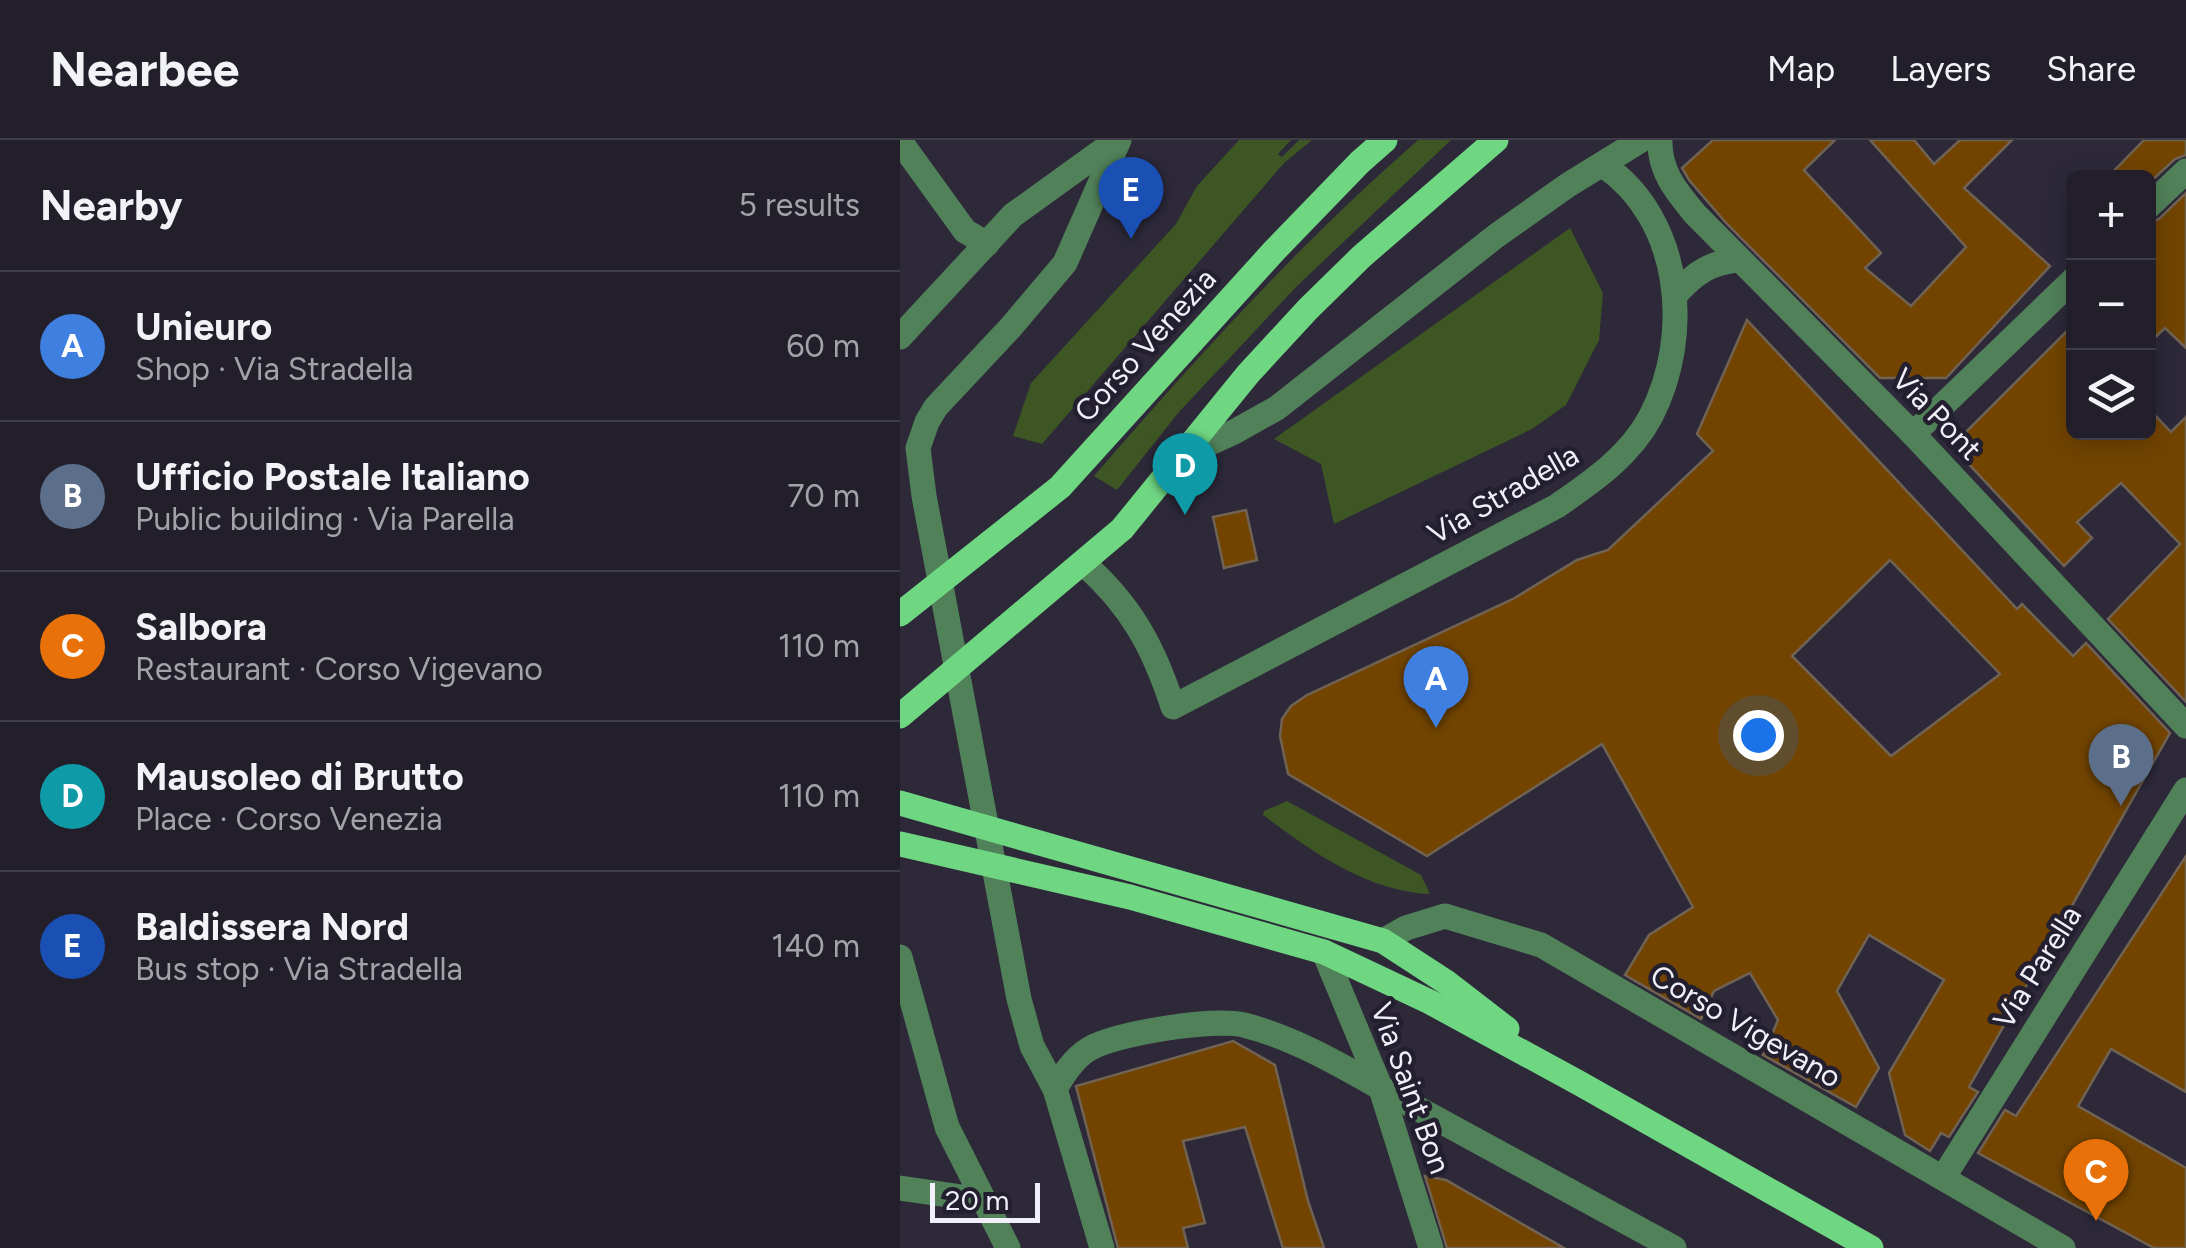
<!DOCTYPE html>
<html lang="en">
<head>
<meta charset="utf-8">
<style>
  :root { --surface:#221f2b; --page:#2a2733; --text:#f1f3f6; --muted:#a2a2a9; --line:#3f3d47; --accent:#0b8043 }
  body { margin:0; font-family:Figtree,sans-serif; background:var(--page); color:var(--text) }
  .controls { position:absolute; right:30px; top:30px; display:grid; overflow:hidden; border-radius:15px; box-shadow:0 5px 25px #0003 }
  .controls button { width:90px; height:90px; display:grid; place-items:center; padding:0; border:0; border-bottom:2px solid var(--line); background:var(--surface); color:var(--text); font:50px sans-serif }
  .scale { position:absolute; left:30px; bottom:25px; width:110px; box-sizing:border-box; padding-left:10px; border:5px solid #f1effa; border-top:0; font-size:28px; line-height:35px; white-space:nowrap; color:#f1effa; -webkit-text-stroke:8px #231f2f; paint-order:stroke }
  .you { position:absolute; left:858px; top:595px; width:35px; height:35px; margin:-25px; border:8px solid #fff; border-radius:50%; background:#1a73e8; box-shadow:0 0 0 15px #1a73e833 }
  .badge { display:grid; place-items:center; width:65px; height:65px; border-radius:50%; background:var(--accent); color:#fff; font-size:32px; font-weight:700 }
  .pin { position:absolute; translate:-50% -82px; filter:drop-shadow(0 2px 5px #0008) }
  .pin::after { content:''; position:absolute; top:52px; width:35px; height:30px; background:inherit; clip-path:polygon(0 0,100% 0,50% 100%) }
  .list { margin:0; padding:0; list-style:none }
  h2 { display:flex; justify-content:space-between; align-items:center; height:130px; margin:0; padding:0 40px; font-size:42px }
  h2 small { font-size:32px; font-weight:400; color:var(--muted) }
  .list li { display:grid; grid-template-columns:65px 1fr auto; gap:30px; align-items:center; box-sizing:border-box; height:150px; padding:0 40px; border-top:2px solid var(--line) }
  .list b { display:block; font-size:38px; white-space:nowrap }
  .list p { margin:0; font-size:32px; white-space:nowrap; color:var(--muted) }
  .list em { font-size:32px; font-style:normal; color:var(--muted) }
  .icon { flex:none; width:55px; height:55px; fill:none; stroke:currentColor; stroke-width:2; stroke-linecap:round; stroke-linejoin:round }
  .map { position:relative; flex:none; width:1286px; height:1108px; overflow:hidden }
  header { display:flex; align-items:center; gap:60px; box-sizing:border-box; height:140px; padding:0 50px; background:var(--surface); border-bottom:2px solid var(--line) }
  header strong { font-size:48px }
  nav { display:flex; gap:55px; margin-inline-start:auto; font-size:35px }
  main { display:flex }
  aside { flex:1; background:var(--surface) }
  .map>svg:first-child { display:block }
  .green { fill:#3e5623 }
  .building { fill:#724400; stroke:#716354; stroke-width:2.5; fill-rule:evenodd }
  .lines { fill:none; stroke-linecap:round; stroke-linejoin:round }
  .minor { stroke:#518159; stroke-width:25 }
  .major { stroke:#6fd782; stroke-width:25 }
  .labels { text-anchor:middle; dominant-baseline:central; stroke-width:9; stroke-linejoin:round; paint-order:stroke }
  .street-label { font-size:30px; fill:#f1effa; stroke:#231f2f }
</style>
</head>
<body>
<header>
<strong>Nearbee</strong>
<nav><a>Map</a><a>Layers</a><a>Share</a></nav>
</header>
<main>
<aside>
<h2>Nearby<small>5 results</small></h2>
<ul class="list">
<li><span class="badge" style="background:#3f7fe0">A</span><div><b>Unieuro</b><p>Shop · Via Stradella</p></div><em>60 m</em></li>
<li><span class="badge" style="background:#5c6f8a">B</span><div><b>Ufficio Postale Italiano</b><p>Public building · Via Parella</p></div><em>70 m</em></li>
<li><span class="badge" style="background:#e8710a">C</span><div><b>Salbora</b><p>Restaurant · Corso Vigevano</p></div><em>110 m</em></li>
<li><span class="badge" style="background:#0f9aa8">D</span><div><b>Mausoleo di Brutto</b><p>Place · Corso Venezia</p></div><em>110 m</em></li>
<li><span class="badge" style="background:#1a4fb4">E</span><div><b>Baldissera Nord</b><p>Bus stop · Via Stradella</p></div><em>140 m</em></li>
</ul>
</aside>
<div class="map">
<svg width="1286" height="1108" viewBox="0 0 1286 1108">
  <rect width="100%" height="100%" fill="#2d2939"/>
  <!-- green -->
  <g class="green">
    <path d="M 339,0 L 391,0 L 378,14 L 382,17 L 399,0 L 412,0 L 384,23 L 142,304 L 113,296 L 131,243 L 276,84 L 297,46 Z"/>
    <path d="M 518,0 L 551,0 L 396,147 L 279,272 L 217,350 L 194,336 C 296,218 400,103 518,0 Z"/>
    <path d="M 670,88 L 703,153 L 699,200 L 666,265 L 632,289 L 434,384 L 421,324 L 374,299 Z"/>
    <path d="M 387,661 L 521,735 L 530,754 C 466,751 413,712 363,675 L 364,671 Z"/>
  </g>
  <!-- building -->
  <g class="building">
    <path d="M 813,0 L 935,0 L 904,30 L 981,113 L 965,128 L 1011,166 L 1066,107 L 970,0 L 1014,0 L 1034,24 L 1060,0 L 1112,0 L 1064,48 L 1150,126 L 1046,238 L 980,238 L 827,84 L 789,40 L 782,28 Z"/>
    <path d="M 1244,0 L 1286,0 L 1286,15 L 1275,19 L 1248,44 L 1248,38 L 1207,38 Z"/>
    <path d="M 1286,53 L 1286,208 L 1265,188 L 1248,204 L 1248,83 L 1259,79 Z"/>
    <path d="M 847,180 L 1117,469 L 1122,464 L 1173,516 L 1186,503 L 1270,593 L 1069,947 L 1078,952 L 1049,997 L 1041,993 L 1030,1011 L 1005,995 L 989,933 L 1044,840 L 969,795 L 937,851 L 979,928 L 956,967 L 863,915 L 878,880 L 850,833 L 814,851 L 801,879 L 725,835 L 749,795 L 793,767 L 702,604 L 527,716 L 388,634 L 380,596 L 382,579 L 391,566 L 407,555 L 613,459 L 677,420 L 708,410 L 813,311 L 797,294 ZM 990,420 L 1100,534 L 991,616 L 892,516 Z"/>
    <path d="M 1174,184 L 1174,292 L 1248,292 L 1248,268 L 1271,292 L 1286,277 L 1286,562 L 1208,479 L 1280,404 L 1221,343 L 1177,382 L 1192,398 L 1164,426 L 1052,306 Z"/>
    <path d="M 346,370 L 357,420 L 324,428 L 313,377 Z"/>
    <path d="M 1286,716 L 1286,952 L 1211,909 L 1178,966 L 1286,1028 L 1286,1108 L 1254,1108 L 1078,1013 L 1105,970 L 1116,976 Z"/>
    <path d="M 333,901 L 375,925 L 408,1061 L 424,1108 L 383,1108 L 345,987 L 283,1001 L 305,1083 L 283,1088 L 288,1108 L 218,1108 L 176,946 Z"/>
    <path d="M 525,1036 L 546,1040 L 664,1108 L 547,1108 Z"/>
  </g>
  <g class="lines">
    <!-- minor -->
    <g class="minor">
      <path d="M 760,0 C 759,31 776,51 795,74 L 1013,294 L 1286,586"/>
      <path d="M 5,8 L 65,91 L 87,104"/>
      <path d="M 1248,67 L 1286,31"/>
      <path d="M 776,154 C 795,133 811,122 839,120"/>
      <path d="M 0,197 L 113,75 L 217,0"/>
      <path d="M 1013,294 L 1174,139"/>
      <path d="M 279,317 L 334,292 L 377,268 L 596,96 L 668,45 L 741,0"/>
      <path d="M 183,423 C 231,465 254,508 273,567 L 657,366 C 693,341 730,316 751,276 C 793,195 782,78 703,25"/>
      <path d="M 483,801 L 506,788 L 545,776 L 641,805 L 1163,1108"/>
      <path d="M 424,812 L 481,949 L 531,1108"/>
      <path d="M 0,817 L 47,987 L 108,1108"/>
      <path d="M 155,949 C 164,934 173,919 189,909 C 217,893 312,878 344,885 C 404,900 461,938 515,967 C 601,1014 688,1061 774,1108"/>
      <path d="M 1043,1038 L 1286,650"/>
      <path d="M 0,1048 L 83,1060"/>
      <path d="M 202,1108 L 155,949 L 132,906 L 119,859 L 24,356 L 18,308 L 27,282 L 36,267 L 111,187 L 165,123 L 219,0"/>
    </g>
    <!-- major -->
    <g class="major">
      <path d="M 0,474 L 160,347 L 373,112 L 460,22 L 485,0"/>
      <path d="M 0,576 L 222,389 L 348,234 L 408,169 L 461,117 L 596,0"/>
      <path d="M 0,663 L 483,801 L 546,842 L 607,889"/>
      <path d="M 0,704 L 230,757 L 424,812 L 530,862 L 679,943 L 971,1108"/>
    </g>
  </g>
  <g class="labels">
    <!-- street labels -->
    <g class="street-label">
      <text transform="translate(245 205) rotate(-48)">Corso Venezia</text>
      <text transform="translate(1037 274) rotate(46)">Via Pont</text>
      <text transform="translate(603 354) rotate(-30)">Via Stradella</text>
      <text transform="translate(1137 827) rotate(-58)">Via Parella</text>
      <text transform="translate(846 886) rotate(30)">Corso Vigevano</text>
      <text transform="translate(511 948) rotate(70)">Via Saint Bon</text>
    </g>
  </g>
</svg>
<div class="controls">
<button>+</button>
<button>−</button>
<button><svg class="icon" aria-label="layers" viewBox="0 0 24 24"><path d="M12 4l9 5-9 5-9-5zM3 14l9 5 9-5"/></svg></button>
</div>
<div class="scale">20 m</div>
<div class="you"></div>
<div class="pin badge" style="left:536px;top:588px;background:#3f7fe0">A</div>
<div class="pin badge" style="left:1221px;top:666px;background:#5c6f8a">B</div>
<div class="pin badge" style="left:1196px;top:1081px;background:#e8710a">C</div>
<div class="pin badge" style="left:285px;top:375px;background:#0f9aa8">D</div>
<div class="pin badge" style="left:231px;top:99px;background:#1a4fb4">E</div>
</div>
</main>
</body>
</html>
